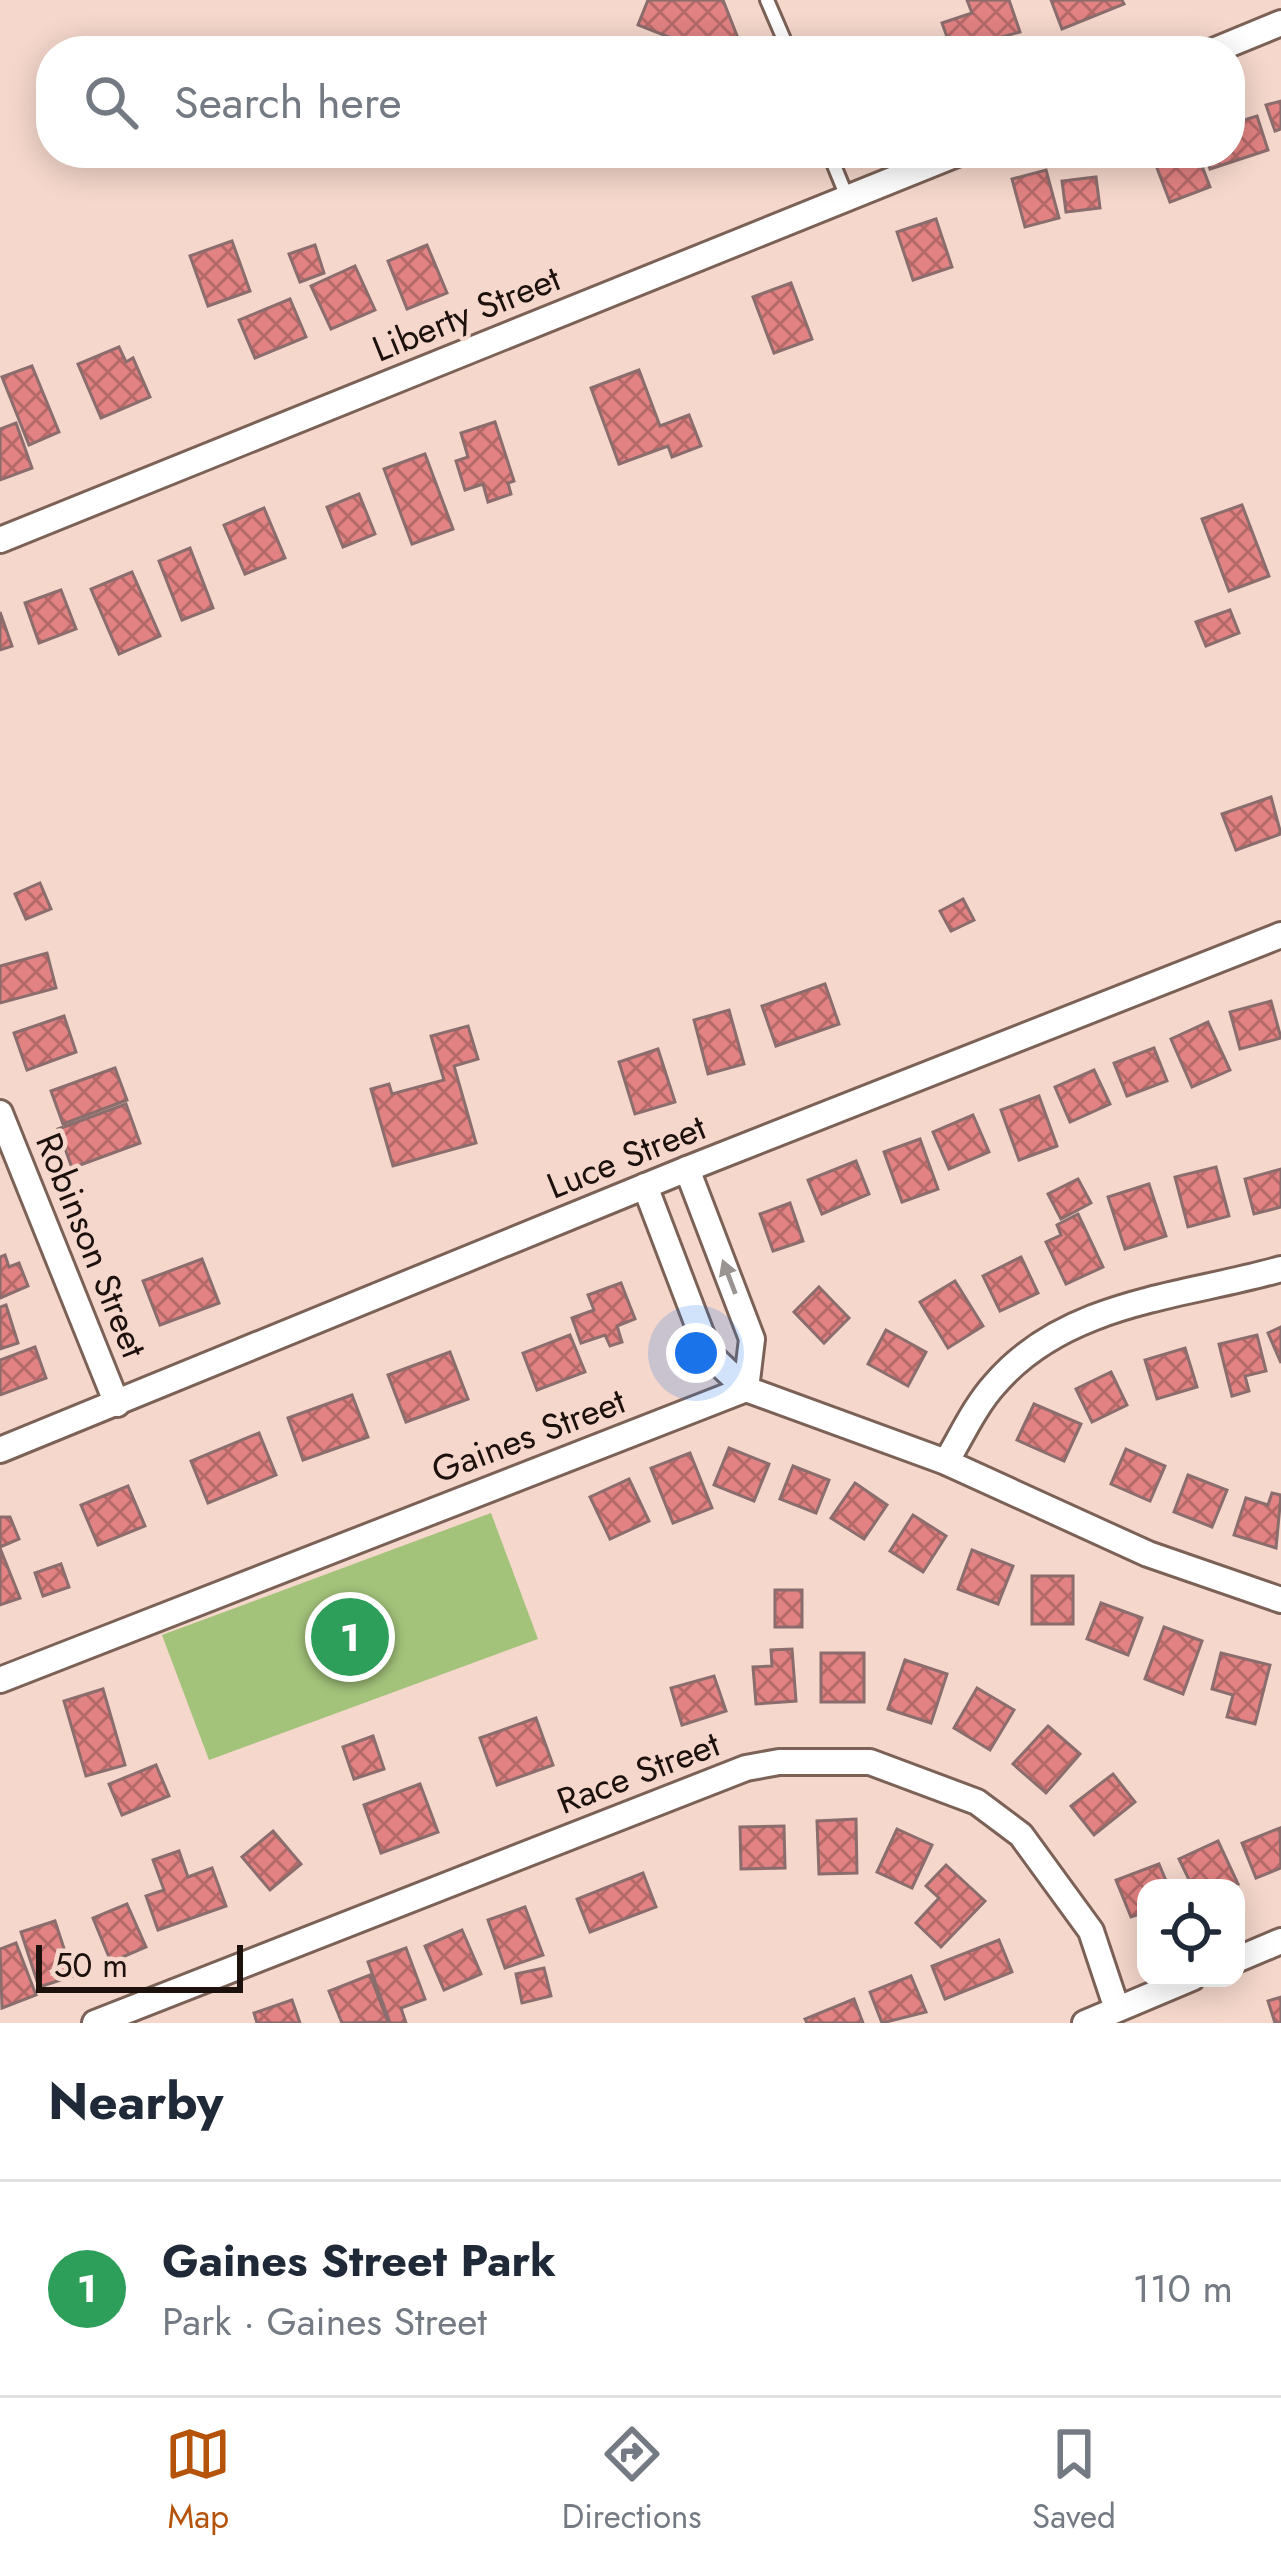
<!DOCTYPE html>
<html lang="en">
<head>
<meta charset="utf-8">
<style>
  :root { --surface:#fff; --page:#f2f2f3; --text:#1f2937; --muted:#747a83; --line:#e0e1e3; --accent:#b45309 }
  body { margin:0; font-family:Jost,sans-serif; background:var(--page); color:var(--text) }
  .controls { position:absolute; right:36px; bottom:36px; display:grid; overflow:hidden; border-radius:24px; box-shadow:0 6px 30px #0003 }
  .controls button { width:108px; height:108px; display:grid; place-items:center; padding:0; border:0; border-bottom:3px solid var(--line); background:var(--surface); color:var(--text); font:60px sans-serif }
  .scale { position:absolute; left:36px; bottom:30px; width:207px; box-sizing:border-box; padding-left:12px; border:6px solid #1c110d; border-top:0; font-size:33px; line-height:42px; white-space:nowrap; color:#1c110d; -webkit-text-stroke:9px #f5d7cb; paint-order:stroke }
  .you { position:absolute; left:696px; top:1353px; width:42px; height:42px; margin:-30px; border:9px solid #fff; border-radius:50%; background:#1a73e8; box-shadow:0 0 0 18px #1a73e833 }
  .badge { display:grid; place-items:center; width:78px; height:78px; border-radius:50%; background:var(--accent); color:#fff; font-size:39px; font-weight:700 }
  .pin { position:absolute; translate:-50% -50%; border:6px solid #fff; box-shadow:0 3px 12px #0006 }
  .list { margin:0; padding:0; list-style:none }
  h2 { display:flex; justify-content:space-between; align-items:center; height:156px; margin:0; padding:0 48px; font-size:51px }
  h2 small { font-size:39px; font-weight:400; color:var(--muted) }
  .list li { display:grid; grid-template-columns:78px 1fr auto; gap:36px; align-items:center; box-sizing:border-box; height:216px; padding:0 48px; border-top:3px solid var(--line) }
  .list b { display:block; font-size:45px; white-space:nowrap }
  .list p { margin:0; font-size:39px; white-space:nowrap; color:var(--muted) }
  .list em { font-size:39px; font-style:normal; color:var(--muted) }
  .icon { flex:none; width:66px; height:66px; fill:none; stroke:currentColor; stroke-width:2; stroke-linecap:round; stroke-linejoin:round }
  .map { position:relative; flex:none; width:1281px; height:2023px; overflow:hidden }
  .search { position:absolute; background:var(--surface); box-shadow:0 6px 30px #0003; left:36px; right:36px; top:36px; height:132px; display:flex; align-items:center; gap:30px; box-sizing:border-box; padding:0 42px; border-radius:48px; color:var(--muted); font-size:45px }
  .sheet { height:372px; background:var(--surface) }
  nav { display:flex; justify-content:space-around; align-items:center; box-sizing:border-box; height:168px; border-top:3px solid var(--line); background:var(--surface); font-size:33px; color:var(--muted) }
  nav a { display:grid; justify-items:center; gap:6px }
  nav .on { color:var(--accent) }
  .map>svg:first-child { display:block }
  .green { fill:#a3c37a }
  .building { fill:url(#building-cross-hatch); stroke:#8a6d6c; stroke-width:3 }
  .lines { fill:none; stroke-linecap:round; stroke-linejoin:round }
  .lane-casing { stroke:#7b6156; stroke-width:18 }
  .street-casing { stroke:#7b6156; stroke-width:30 }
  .lane { stroke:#fff; stroke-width:12 }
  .street { stroke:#fff; stroke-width:24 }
  .oneway { fill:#999492 }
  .labels { text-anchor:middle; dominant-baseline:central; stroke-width:9; stroke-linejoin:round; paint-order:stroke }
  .street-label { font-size:36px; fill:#1c110d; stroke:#f5d7cb }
</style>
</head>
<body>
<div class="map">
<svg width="1281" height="2023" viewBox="0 0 1281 2023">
  <defs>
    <pattern id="building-cross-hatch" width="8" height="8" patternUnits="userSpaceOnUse" patternTransform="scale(3)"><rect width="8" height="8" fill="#e28282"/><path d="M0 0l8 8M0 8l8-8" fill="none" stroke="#b66969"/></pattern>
  </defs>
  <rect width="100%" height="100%" fill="#f5d7cb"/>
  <!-- green -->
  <path class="green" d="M 491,1513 L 538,1639 L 209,1760 L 162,1635 Z"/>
  <!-- building -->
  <g class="building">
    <path d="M 648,0 L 723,0 L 743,51 L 683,51 L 679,41 L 638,25 Z"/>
    <path d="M 967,0 L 1009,0 L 1020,32 L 952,51 L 942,23 L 972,13 Z"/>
    <path d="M 1051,0 L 1122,0 L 1124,4 L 1062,29 Z"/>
    <path d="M 1281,101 L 1281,129 L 1275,131 L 1266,105 Z"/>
    <path d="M 1257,116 L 1268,150 L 1210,169 L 1205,153 L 1230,153 L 1230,124 Z"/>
    <path d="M 1197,153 L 1210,187 L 1170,202 L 1152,155 Z"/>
    <path d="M 1046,170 L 1059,218 L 1025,227 L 1012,179 Z"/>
    <path d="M 1096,177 L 1100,208 L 1066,212 L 1062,181 Z"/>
    <path d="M 936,219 L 952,267 L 913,280 L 897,232 Z"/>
    <path d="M 232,241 L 250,291 L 208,306 L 190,256 Z"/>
    <path d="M 315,245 L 324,273 L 300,282 L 289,254 Z"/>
    <path d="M 427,245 L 447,293 L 407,309 L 388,261 Z"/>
    <path d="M 355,266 L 375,310 L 331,329 L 311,286 Z"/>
    <path d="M 791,283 L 812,339 L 774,353 L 753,297 Z"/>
    <path d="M 290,299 L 306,337 L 255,358 L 239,320 Z"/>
    <path d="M 119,347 L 126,362 L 133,358 L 150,397 L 101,418 L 78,364 Z"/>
    <path d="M 32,366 L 59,432 L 29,445 L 2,377 Z"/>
    <path d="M 639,370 L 660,426 L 689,415 L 701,446 L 672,457 L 668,446 L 619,464 L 591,388 Z"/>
    <path d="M 495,422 L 514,481 L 508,483 L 511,494 L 488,502 L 483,484 L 465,490 L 456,461 L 468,457 L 461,433 Z"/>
    <path d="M 16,423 L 32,468 L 0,480 L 0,429 Z"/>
    <path d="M 425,454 L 453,529 L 412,544 L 384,469 Z"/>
    <path d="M 359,494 L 375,534 L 343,547 L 327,507 Z"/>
    <path d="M 1242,505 L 1269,576 L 1229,591 L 1202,519 Z"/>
    <path d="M 264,508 L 285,558 L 245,574 L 224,525 Z"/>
    <path d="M 190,548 L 213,608 L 182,620 L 159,561 Z"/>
    <path d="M 132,572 L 160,636 L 119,654 L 91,589 Z"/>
    <path d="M 61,590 L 76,629 L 39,643 L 25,603 Z"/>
    <path d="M 1230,610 L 1239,633 L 1206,646 L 1196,622 Z"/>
    <path d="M 0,612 L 12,646 L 0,650 Z"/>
    <path d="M 1271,797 L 1281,834 L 1236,850 L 1222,814 Z"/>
    <path d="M 40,883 L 51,909 L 26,919 L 15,894 Z"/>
    <path d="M 963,899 L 974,920 L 951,931 L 940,911 Z"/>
    <path d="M 47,953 L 56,988 L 0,1003 L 0,966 Z"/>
    <path d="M 825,984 L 839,1024 L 776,1046 L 762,1006 Z"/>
    <path d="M 1271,1001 L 1281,1038 L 1240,1049 L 1230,1012 Z"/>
    <path d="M 729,1010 L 744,1064 L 708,1074 L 694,1020 Z"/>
    <path d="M 64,1016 L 76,1052 L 27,1070 L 14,1033 Z"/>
    <path d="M 1208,1022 L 1230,1070 L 1192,1087 L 1171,1039 Z"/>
    <path d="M 468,1026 L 478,1059 L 454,1066 L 476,1143 L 393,1166 L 371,1089 L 389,1084 L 392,1094 L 444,1080 L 431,1036 Z"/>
    <path d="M 1154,1048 L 1167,1081 L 1127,1096 L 1114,1063 Z"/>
    <path d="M 658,1049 L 675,1102 L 635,1114 L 619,1062 Z"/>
    <path d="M 115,1068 L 127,1100 L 63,1124 L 51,1091 Z"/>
    <path d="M 1094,1070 L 1110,1104 L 1070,1122 L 1055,1087 Z"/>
    <path d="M 1039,1096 L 1057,1146 L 1019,1160 L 1001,1110 Z"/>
    <path d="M 126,1104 L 140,1143 L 72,1168 L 58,1129 Z"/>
    <path d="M 973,1115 L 989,1152 L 949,1169 L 933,1132 Z"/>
    <path d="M 920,1139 L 938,1189 L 902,1202 L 884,1152 Z"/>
    <path d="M 856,1161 L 869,1194 L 822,1214 L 808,1180 Z"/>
    <path d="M 1216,1167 L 1229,1216 L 1188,1227 L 1175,1177 Z"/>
    <path d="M 1281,1169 L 1281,1207 L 1254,1214 L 1245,1179 Z"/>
    <path d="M 1078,1179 L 1091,1203 L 1061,1219 L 1048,1194 Z"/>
    <path d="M 1149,1184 L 1166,1236 L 1125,1249 L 1108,1197 Z"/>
    <path d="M 790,1203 L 803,1241 L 773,1251 L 760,1214 Z"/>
    <path d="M 1078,1214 L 1103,1267 L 1066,1284 L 1046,1242 L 1061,1235 L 1057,1225 Z"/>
    <path d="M 5,1255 L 9,1267 L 19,1263 L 28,1286 L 0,1298 L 0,1257 Z"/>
    <path d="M 1021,1257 L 1038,1293 L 1000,1311 L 983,1276 Z"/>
    <path d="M 202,1259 L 219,1303 L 160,1325 L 143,1281 Z"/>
    <path d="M 955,1281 L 983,1326 L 948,1348 L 920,1302 Z"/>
    <path d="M 621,1283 L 635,1319 L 617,1326 L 622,1342 L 610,1346 L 605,1335 L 581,1343 L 572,1318 L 594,1310 L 588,1295 Z"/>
    <path d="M 819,1287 L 849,1318 L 824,1343 L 794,1312 Z"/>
    <path d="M 6,1305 L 18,1343 L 0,1349 L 0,1307 Z"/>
    <path d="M 1281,1327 L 1281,1363 L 1268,1333 Z"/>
    <path d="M 886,1330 L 926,1352 L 908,1386 L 868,1364 Z"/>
    <path d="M 570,1335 L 585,1372 L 537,1390 L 523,1353 Z"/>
    <path d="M 1257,1335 L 1266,1371 L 1245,1376 L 1249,1391 L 1232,1396 L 1219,1344 Z"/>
    <path d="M 35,1347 L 46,1378 L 0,1395 L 0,1360 Z"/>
    <path d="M 1185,1348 L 1197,1387 L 1157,1399 L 1145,1360 Z"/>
    <path d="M 450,1352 L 468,1399 L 406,1422 L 388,1375 Z"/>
    <path d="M 1111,1372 L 1127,1405 L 1092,1422 L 1076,1389 Z"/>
    <path d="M 352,1395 L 368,1437 L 303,1460 L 288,1418 Z"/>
    <path d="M 1034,1404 L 1081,1424 L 1064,1461 L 1017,1440 Z"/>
    <path d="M 259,1433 L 276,1475 L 208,1503 L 191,1461 Z"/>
    <path d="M 729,1448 L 769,1464 L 754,1501 L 714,1485 Z"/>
    <path d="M 1126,1449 L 1165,1466 L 1150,1501 L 1111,1484 Z"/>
    <path d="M 690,1453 L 712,1508 L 673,1523 L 651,1468 Z"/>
    <path d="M 793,1466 L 829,1480 L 816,1513 L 780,1499 Z"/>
    <path d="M 1188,1475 L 1227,1490 L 1212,1527 L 1174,1512 Z"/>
    <path d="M 629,1479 L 649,1521 L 610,1539 L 590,1497 Z"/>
    <path d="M 855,1483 L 887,1505 L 864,1539 L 831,1518 Z"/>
    <path d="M 128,1486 L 145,1526 L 98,1545 L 81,1505 Z"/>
    <path d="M 1272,1493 L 1281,1495 L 1276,1548 L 1234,1535 L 1246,1498 L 1268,1505 Z"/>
    <path d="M 913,1515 L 946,1536 L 923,1572 L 890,1551 Z"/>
    <path d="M 0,1517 L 10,1517 L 19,1539 L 0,1547 Z"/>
    <path d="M 0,1548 L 20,1598 L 0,1605 Z"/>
    <path d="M 972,1550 L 1013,1566 L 998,1604 L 958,1589 Z"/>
    <path d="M 61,1564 L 69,1587 L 43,1596 L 35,1573 Z"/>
    <rect x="1032" y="1576" width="41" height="48"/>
    <rect x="775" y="1590" width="27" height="37"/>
    <path d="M 1101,1603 L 1142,1618 L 1128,1655 L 1087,1639 Z"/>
    <path d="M 1164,1627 L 1202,1641 L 1183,1694 L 1145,1679 Z"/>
    <path d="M 792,1649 L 796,1701 L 756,1704 L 753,1667 L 772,1666 L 771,1650 Z"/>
    <rect x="821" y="1653" width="43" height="49"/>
    <path d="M 1221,1653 L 1270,1665 L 1255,1724 L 1227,1717 L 1233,1695 L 1212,1689 Z"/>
    <path d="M 905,1660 L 947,1674 L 931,1723 L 888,1709 Z"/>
    <path d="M 714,1676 L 726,1711 L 682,1725 L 671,1688 Z"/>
    <path d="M 977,1688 L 1014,1710 L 990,1750 L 954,1728 Z"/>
    <path d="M 103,1689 L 125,1765 L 86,1776 L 64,1701 Z"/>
    <path d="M 536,1718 L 553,1765 L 497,1785 L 480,1738 Z"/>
    <path d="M 1048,1726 L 1080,1754 L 1046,1793 L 1013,1764 Z"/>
    <path d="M 373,1736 L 384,1769 L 354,1779 L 343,1747 Z"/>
    <path d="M 156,1765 L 169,1796 L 122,1815 L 109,1784 Z"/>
    <path d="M 1113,1774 L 1135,1802 L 1094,1835 L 1071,1806 Z"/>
    <path d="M 420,1784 L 438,1832 L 381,1853 L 364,1805 Z"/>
    <path d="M 856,1819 L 857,1873 L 819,1874 L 817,1821 Z"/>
    <path d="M 784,1826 L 785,1868 L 741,1869 L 740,1827 Z"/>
    <path d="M 1280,1828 L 1281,1868 L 1256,1878 L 1242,1843 Z"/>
    <path d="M 897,1829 L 932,1845 L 912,1888 L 877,1872 Z"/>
    <path d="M 273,1831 L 301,1864 L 270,1890 L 242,1857 Z"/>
    <path d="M 1218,1841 L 1238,1884 L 1193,1888 L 1179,1859 Z"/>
    <path d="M 179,1851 L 188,1877 L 212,1868 L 226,1906 L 158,1930 L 146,1896 L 164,1890 L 153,1860 Z"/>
    <path d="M 1159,1864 L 1169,1888 L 1146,1888 L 1146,1912 L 1131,1917 L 1116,1880 Z"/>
    <path d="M 946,1865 L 985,1901 L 941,1947 L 916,1923 L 939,1898 L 926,1886 Z"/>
    <path d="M 643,1873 L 656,1907 L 590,1932 L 577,1899 Z"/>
    <path d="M 127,1904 L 146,1947 L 111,1962 L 93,1918 Z"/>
    <path d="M 525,1907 L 543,1955 L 505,1968 L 488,1920 Z"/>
    <path d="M 55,1921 L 73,1976 L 39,1987 L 21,1932 Z"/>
    <path d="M 462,1930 L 481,1974 L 444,1990 L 425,1946 Z"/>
    <path d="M 999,1940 L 1012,1972 L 945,1999 L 932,1966 Z"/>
    <path d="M 16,1943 L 36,1995 L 2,2008 L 0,1949 Z"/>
    <path d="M 406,1948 L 425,1999 L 401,2008 L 406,2023 L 390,2023 L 368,1962 Z"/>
    <path d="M 544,1968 L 551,1996 L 522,2003 L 516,1974 Z"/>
    <path d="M 370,1975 L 388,2022 L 342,2023 L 329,1991 Z"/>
    <path d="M 911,1976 L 926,2012 L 882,2023 L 870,1992 Z"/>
    <path d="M 1281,1997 L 1281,2023 L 1275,2023 L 1268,2001 Z"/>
    <path d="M 854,1999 L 863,2023 L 807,2023 L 805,2019 Z"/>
    <path d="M 292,2000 L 300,2023 L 257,2023 L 254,2013 Z"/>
  </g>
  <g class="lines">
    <defs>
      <g id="lane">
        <path d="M 767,0 L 789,51"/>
        <path d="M 829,153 L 847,197"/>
      </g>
      <g id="street">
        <path d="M 1213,51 L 1281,23"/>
        <path d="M 0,540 L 959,153"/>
        <path d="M 0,1113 L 117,1404"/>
        <path d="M 687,1169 L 752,1339 L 746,1389"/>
        <path d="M 645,1186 L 709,1354 L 746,1389"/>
        <path d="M 0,1450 L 687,1169 L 1281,935"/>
        <path d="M 946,1462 C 961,1437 975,1406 995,1384 C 1066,1301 1183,1297 1281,1269"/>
        <path d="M 0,1680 L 746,1389 L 946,1462 L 1148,1554 L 1281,1600"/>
        <path d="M 1236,1960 L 1281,1941"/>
        <path d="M 95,2023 L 746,1768 L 779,1762 L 870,1762 L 977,1802 L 1021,1835 L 1091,1931 L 1117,2009"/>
        <path d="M 1085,2023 L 1192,1978"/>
      </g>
    </defs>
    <!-- lane casing -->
    <use href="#lane" class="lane-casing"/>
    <!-- street casing -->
    <use href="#street" class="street-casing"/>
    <!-- lane -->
    <use href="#lane" class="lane"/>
    <!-- street -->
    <use href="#street" class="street"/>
  </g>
  <!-- one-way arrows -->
  <defs><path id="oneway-solid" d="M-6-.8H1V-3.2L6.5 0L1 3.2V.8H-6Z" transform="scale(3)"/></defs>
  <use class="oneway" href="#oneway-solid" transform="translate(729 1277) rotate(-111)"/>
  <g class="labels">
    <!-- street labels -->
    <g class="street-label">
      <text transform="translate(466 313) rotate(-22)">Liberty Street</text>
      <text transform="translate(626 1156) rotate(-22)">Luce Street</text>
      <text transform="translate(92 1245) rotate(68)">Robinson Street</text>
      <text transform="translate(528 1435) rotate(-21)">Gaines Street</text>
      <text transform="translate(638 1772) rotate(-21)">Race Street</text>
    </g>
  </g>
</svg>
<div class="controls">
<button><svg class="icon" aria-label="locate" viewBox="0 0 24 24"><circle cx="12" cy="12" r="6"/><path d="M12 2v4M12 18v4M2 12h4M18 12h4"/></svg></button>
</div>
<div class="scale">50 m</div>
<div class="you"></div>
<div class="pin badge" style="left:350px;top:1637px;background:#2e9e5b">1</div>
<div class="search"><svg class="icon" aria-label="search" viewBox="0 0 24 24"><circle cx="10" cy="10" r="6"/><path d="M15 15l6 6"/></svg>Search here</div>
</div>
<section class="sheet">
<h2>Nearby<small></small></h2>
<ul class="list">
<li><span class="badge" style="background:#2e9e5b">1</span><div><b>Gaines Street Park</b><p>Park · Gaines Street</p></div><em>110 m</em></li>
</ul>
</section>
<nav>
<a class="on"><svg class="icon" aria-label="map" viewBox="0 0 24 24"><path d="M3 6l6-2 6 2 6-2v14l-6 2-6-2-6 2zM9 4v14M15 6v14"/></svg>Map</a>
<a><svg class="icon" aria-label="directions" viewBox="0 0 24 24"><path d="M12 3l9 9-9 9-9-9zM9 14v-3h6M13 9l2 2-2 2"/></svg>Directions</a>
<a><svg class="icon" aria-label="saved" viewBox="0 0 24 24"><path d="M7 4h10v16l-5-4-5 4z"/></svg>Saved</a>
</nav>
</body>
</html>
